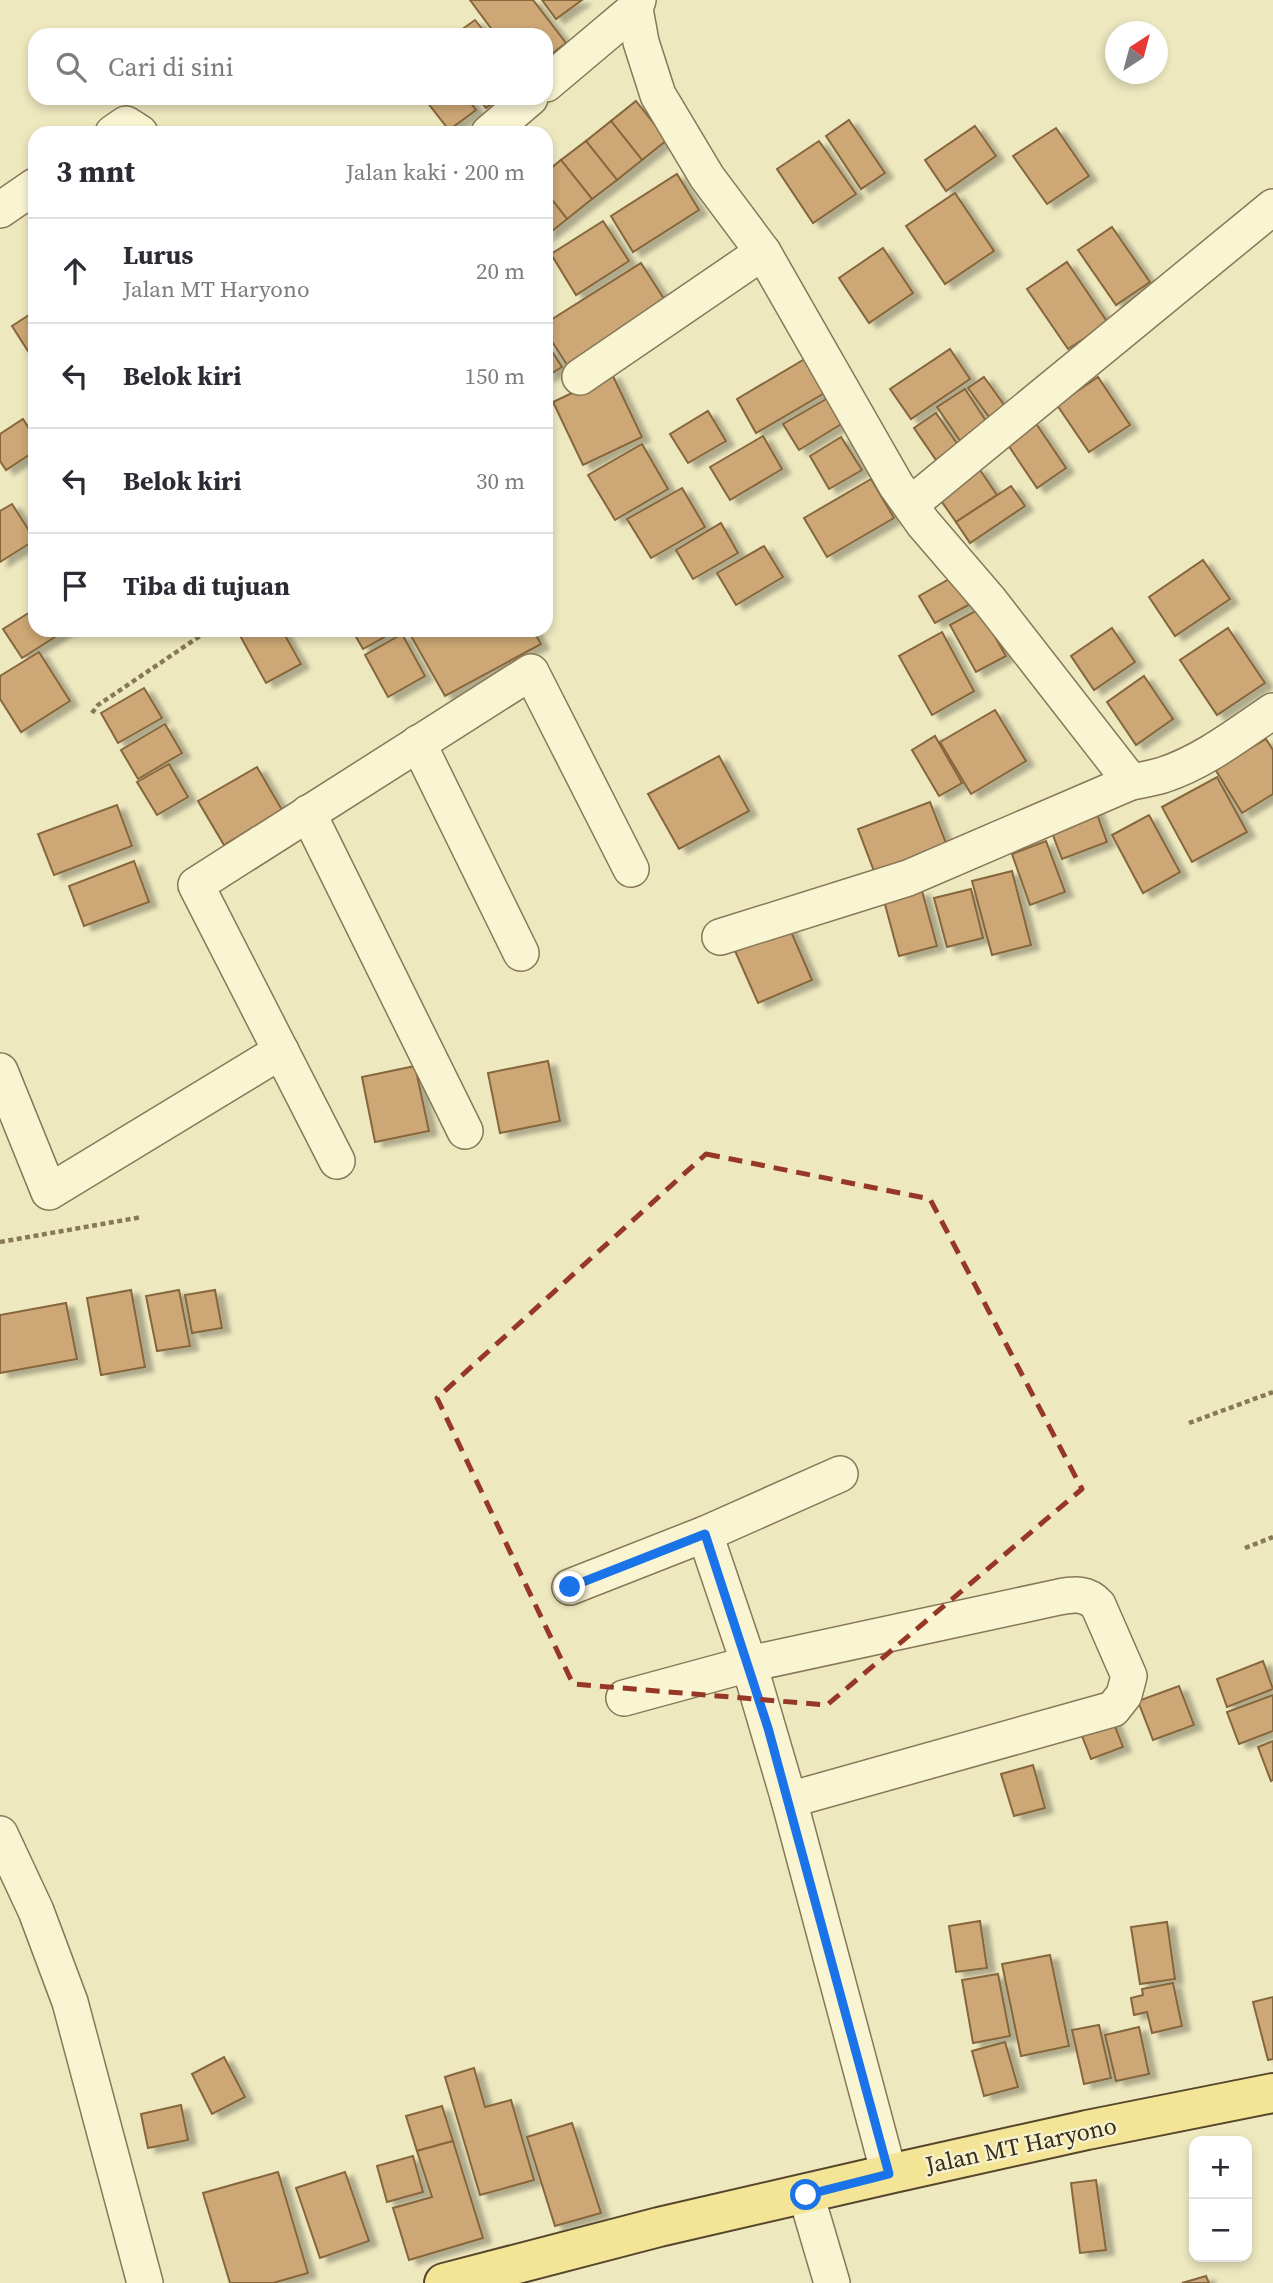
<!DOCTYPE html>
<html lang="id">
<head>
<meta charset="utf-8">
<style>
  :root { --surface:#fff; --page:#f2f2f3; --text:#2b2b33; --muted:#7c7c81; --line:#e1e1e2 }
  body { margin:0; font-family:"Source Serif 4",serif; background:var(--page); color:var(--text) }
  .controls { position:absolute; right:21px; bottom:21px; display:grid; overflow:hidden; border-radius:14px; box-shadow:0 4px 10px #0003 }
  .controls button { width:63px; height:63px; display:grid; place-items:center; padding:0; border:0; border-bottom:2px solid var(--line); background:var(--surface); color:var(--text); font:35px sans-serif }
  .compass { position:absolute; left:1105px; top:21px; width:63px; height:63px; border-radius:50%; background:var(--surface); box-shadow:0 4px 10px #0003; rotate:36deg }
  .stop { position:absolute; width:21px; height:21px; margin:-16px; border:5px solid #1a73e8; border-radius:50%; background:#fff }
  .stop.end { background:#1a73e8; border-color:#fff; box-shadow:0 2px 7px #0008 }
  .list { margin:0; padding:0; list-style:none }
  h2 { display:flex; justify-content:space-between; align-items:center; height:91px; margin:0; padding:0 28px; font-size:30px }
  h2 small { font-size:23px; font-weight:400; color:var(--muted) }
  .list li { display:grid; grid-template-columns:46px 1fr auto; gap:21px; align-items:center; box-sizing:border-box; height:105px; padding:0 28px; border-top:2px solid var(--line) }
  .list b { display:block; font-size:26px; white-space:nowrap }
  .list p { margin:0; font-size:23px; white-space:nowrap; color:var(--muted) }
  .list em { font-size:23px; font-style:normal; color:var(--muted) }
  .icon { flex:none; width:38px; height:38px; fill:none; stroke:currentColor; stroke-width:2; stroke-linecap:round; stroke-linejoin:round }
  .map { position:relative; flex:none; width:1273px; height:2283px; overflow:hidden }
  .search { position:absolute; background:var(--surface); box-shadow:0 4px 10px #0003; left:28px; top:28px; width:525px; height:77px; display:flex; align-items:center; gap:18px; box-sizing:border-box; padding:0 24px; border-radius:21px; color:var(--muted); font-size:26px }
  .panel { position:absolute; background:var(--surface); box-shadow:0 4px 10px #0003; left:28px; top:126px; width:525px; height:511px; border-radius:21px }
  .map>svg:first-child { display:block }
  .building { fill:#cda774; stroke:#86663d; stroke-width:2; filter:url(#shadow) }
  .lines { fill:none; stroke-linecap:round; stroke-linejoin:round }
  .minor-casing { stroke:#877857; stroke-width:38 }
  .major-casing { stroke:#54452c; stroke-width:42 }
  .path { stroke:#877857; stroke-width:4.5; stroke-dasharray:5 3.5; stroke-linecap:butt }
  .minor { stroke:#f9f4d2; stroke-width:35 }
  .major { stroke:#f3e496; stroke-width:38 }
  .route { stroke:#1a73e8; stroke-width:9 }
  .marked { fill:none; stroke:#973827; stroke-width:5; stroke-dasharray:14 9; stroke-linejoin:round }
  .labels { text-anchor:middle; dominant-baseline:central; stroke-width:5; stroke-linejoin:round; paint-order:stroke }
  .street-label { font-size:24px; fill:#362d1c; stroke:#f6f1cf }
</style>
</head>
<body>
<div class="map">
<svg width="1273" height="2283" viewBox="0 0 1273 2283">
  <defs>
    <filter id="shadow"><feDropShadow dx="8" dy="4.5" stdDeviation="2" flood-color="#0004"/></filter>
  </defs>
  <rect width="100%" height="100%" fill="#eee8bf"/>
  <!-- building -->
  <g class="building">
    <path d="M 470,0 L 533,0 L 566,43 L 546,58 L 546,35 L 496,35 Z"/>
    <path d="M 542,0 L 582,0 L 556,19 Z"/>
    <path d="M 475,20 L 487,35 L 454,35 Z"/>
    <path d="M 424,98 L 467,98 L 476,110 L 449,130 Z"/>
    <path d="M 478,98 L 499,98 L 486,108 Z"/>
    <path d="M 636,101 L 667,140 L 642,160 L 611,121 Z"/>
    <path d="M 849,120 L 885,173 L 861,189 L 826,136 Z"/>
    <path d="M 611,121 L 642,160 L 617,180 L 586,141 Z"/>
    <path d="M 975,126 L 996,156 L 946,191 L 925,160 Z"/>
    <path d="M 1056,128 L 1089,176 L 1047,204 L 1013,156 Z"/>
    <path d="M 586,141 L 617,180 L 592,199 L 561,160 Z"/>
    <path d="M 819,141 L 856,194 L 813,223 L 777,169 Z"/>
    <path d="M 561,160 L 592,199 L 567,219 L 546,192 L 546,172 Z"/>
    <path d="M 677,174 L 699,210 L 633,252 L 611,216 Z"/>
    <path d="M 546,192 L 567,219 L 546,236 Z"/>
    <path d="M 955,193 L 994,251 L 945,284 L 906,226 Z"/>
    <path d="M 603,221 L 629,261 L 576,295 L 551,254 Z"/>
    <path d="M 1112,227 L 1150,282 L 1116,305 L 1078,250 Z"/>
    <path d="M 883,248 L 913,293 L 869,323 L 839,278 Z"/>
    <path d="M 1067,262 L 1108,323 L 1068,349 L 1027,289 Z"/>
    <path d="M 641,263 L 668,305 L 569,368 L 546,332 L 546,323 Z"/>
    <path d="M 35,311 L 35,362 L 12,326 Z"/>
    <path d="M 546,342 L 562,367 L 546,377 Z"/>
    <path d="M 950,349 L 970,379 L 911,419 L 890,389 Z"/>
    <path d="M 808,357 L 828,391 L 756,433 L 737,399 Z"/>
    <path d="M 612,374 L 642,437 L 583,465 L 553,402 Z"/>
    <path d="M 984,377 L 1010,413 L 994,424 L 968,388 Z"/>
    <path d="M 1098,377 L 1130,425 L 1089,452 L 1057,405 Z"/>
    <path d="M 965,389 L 990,427 L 963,445 L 937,407 Z"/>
    <path d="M 828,398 L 843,423 L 799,450 L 783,424 Z"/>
    <path d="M 708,411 L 726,441 L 688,463 L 670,434 Z"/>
    <path d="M 936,413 L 958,445 L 936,460 L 914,428 Z"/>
    <path d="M 23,419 L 35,438 L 35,451 L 6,470 L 0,461 L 0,434 Z"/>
    <path d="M 1033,419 L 1066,468 L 1037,488 L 1004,439 Z"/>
    <path d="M 763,436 L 782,469 L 730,500 L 710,467 Z"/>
    <path d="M 841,437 L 862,470 L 829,489 L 810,456 Z"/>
    <path d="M 642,444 L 668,489 L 615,520 L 588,475 Z"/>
    <path d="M 978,467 L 997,495 L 956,522 L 937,495 Z"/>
    <path d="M 871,479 L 894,518 L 827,557 L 804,518 Z"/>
    <path d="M 1011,486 L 1025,506 L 970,543 L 956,522 Z"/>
    <path d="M 682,488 L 705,527 L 651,558 L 627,519 Z"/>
    <path d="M 12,504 L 35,540 L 0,562 L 0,511 Z"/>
    <path d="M 721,523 L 738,553 L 693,579 L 676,550 Z"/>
    <path d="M 764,546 L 783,577 L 736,605 L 717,573 Z"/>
    <path d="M 1203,560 L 1230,599 L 1175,636 L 1149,597 Z"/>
    <path d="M 958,574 L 974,602 L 935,623 L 919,596 Z"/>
    <path d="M 35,609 L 35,630 L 66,630 L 22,658 L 3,629 Z"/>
    <path d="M 979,609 L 1006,656 L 976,672 L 950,625 Z"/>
    <path d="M 1112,628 L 1135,662 L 1094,690 L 1071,656 Z"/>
    <path d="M 1228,628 L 1265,683 L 1217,715 L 1180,660 Z"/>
    <path d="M 237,630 L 282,630 L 301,664 L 266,683 Z"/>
    <path d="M 352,630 L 397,630 L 363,649 Z"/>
    <path d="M 422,630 L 533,630 L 541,644 L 445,696 L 411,636 Z"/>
    <path d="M 942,632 L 974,691 L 932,715 L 899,656 Z"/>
    <path d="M 402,634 L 425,676 L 388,697 L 365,655 Z"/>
    <path d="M 39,652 L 70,701 L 21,732 L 0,699 L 0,676 Z"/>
    <path d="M 1144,676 L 1173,719 L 1136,745 L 1107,702 Z"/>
    <path d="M 144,688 L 162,718 L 118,743 L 101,713 Z"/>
    <path d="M 995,710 L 1026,761 L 971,794 L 940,742 Z"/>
    <path d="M 165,724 L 182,753 L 138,779 L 121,750 Z"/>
    <path d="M 935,736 L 962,783 L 939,796 L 912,750 Z"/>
    <path d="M 1266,739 L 1273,750 L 1273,794 L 1242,813 L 1215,769 Z"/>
    <path d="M 719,756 L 749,811 L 679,849 L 648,794 Z"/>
    <path d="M 169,764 L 188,797 L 157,815 L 137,782 Z"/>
    <path d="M 257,767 L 282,810 L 224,845 L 198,801 Z"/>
    <path d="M 1217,777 L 1247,832 L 1192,862 L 1162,807 Z"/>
    <path d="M 930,802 L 949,851 L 877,879 L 858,829 Z"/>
    <path d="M 117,805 L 132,846 L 54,875 L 38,834 Z"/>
    <path d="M 1094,806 L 1107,842 L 1062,859 L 1048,822 Z"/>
    <path d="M 1149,815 L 1180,872 L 1143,893 L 1112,835 Z"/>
    <path d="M 1046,841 L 1065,892 L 1030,905 L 1012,854 Z"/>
    <path d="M 134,861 L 149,902 L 84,926 L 69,886 Z"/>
    <path d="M 1012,871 L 1031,945 L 992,955 L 972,881 Z"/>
    <path d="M 971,889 L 983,938 L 947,947 L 934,898 Z"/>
    <path d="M 922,891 L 937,946 L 899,956 L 884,901 Z"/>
    <path d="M 786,920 L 812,980 L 758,1003 L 732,944 Z"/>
    <path d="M 548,1061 L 560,1121 L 500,1133 L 488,1073 Z"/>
    <path d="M 415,1066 L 429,1131 L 375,1142 L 362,1077 Z"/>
    <path d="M 131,1290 L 145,1367 L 101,1375 L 87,1298 Z"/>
    <path d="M 179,1290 L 190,1346 L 157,1351 L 146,1296 Z"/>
    <path d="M 215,1290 L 222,1328 L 192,1333 L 185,1295 Z"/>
    <path d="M 66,1303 L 77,1359 L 0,1373 L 0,1315 Z"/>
    <path d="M 1263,1661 L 1273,1689 L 1227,1707 L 1217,1679 Z"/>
    <path d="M 1179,1686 L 1194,1725 L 1153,1740 L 1138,1701 Z"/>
    <path d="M 1273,1695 L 1273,1731 L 1239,1744 L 1227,1712 Z"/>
    <path d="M 1109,1711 L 1123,1747 L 1091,1759 L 1077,1723 Z"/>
    <path d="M 1273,1741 L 1273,1780 L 1271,1781 L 1258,1747 Z"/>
    <path d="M 1033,1765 L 1045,1808 L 1014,1816 L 1001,1774 Z"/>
    <path d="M 980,1921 L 987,1968 L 956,1972 L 949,1926 Z"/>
    <path d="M 1167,1922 L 1175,1979 L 1140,1984 L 1131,1927 Z"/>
    <path d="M 1050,1955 L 1069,2046 L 1021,2056 L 1002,1964 Z"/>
    <path d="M 998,1974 L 1010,2036 L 973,2043 L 962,1980 Z"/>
    <path d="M 1173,1983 L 1182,2026 L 1152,2033 L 1147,2012 L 1134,2015 L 1131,1998 L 1143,1995 L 1142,1989 Z"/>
    <path d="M 1273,1997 L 1273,2059 L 1268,2060 L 1253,2002 Z"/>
    <path d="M 1099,2025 L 1111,2078 L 1084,2084 L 1072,2030 Z"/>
    <path d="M 1139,2027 L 1149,2074 L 1116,2081 L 1105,2035 Z"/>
    <path d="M 1005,2042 L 1018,2087 L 984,2096 L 972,2051 Z"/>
    <path d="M 224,2057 L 245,2097 L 212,2114 L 192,2074 Z"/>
    <path d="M 474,2068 L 485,2107 L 511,2100 L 534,2180 L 480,2195 L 445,2077 Z"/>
    <path d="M 181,2105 L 188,2140 L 148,2148 L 141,2114 Z"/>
    <path d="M 442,2106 L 453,2141 L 417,2151 L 406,2116 Z"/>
    <path d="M 572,2123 L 601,2213 L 555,2226 L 527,2137 Z"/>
    <path d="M 453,2141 L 483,2238 L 409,2260 L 393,2208 L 432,2197 L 417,2151 Z"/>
    <path d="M 413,2156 L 423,2192 L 387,2202 L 377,2166 Z"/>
    <path d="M 278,2172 L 308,2273 L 273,2283 L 230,2283 L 203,2193 Z"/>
    <path d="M 345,2172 L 369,2241 L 320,2258 L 296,2188 Z"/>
    <path d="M 1096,2180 L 1106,2250 L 1080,2253 L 1071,2183 Z"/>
    <path d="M 1206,2276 L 1209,2283 L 1182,2283 Z"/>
  </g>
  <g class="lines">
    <defs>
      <g id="minor">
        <path d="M 638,0 L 635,9 L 641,42 L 658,95 L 707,177 L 763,252 L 896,485 L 923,523 L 990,601 L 1131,782 C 1142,780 1153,778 1163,775 C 1203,762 1239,734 1273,711"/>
        <path d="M 546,84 L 635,9"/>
        <path d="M 113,133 L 126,124 L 140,133"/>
        <path d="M 489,133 L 530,98"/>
        <path d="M 0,210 L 35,186"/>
        <path d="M 580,377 L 763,252"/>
        <path d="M 911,504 L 1273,207"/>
        <path d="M 418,743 L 521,953"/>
        <path d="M 308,813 L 465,1131"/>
        <path d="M 720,937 L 908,878 L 1131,782"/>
        <path d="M 0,1071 L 49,1192 L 281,1051"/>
        <path d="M 337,1161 L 196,885 L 531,672 L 631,869"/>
        <path d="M 705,1534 L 749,1664 L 789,1800 L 889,2174"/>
        <path d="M 570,1587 L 705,1534 L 840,1474"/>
        <path d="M 624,1698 L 749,1664 L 1059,1597 C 1075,1594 1087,1593 1098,1605 L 1129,1676 L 1124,1695 L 1113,1709 L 789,1800"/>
        <path d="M 0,1834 L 36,1911 L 70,2002 L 145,2283"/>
        <path d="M 806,2195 L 832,2283"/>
      </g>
      <path id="major" d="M 444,2283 L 659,2227 L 889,2174 L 1087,2130 L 1273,2093"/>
    </defs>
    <!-- minor casing -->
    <use href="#minor" class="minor-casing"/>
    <!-- major casing -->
    <use href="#major" class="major-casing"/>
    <!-- path -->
    <g class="path">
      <path d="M 92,713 L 98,705 L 209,630"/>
      <path d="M 0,1242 L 142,1217"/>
      <path d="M 1189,1423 L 1273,1392"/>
      <path d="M 1245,1548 L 1273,1537"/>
    </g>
    <!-- minor -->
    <use href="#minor" class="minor"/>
    <!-- major -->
    <use href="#major" class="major"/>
  </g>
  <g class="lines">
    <!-- route -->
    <path class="route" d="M 570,1587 L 705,1534 L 768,1728 L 889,2174 L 806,2195"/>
  </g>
  <!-- marked area -->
  <path class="marked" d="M 706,1154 L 930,1199 L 1082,1489 L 827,1705 L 573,1684 L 437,1398 Z"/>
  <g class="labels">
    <!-- street labels -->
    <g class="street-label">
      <text transform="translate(1021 2145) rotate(-12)">Jalan MT Haryono</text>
    </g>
  </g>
</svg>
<div class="controls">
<button>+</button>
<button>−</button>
</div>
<svg class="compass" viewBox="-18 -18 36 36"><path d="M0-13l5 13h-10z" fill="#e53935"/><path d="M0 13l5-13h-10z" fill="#7c7c81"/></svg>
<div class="stop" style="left:806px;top:2195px"></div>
<div class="stop end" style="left:570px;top:1587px"></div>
<div class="search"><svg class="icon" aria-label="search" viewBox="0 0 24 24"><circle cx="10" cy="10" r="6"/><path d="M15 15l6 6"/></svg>Cari di sini</div>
<section class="panel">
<h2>3 mnt<small>Jalan kaki · 200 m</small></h2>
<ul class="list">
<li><svg class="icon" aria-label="ahead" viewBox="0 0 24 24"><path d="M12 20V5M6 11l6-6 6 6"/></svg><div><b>Lurus</b><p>Jalan MT Haryono</p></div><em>20 m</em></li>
<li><svg class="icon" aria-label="left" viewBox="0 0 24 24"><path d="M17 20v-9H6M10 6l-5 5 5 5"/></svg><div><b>Belok kiri</b></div><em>150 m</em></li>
<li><svg class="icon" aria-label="left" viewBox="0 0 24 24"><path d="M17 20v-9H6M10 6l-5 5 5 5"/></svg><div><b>Belok kiri</b></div><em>30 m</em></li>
<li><svg class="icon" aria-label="arrive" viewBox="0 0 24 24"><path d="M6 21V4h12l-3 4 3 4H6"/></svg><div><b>Tiba di tujuan</b></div></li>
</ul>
</section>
</div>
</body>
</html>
